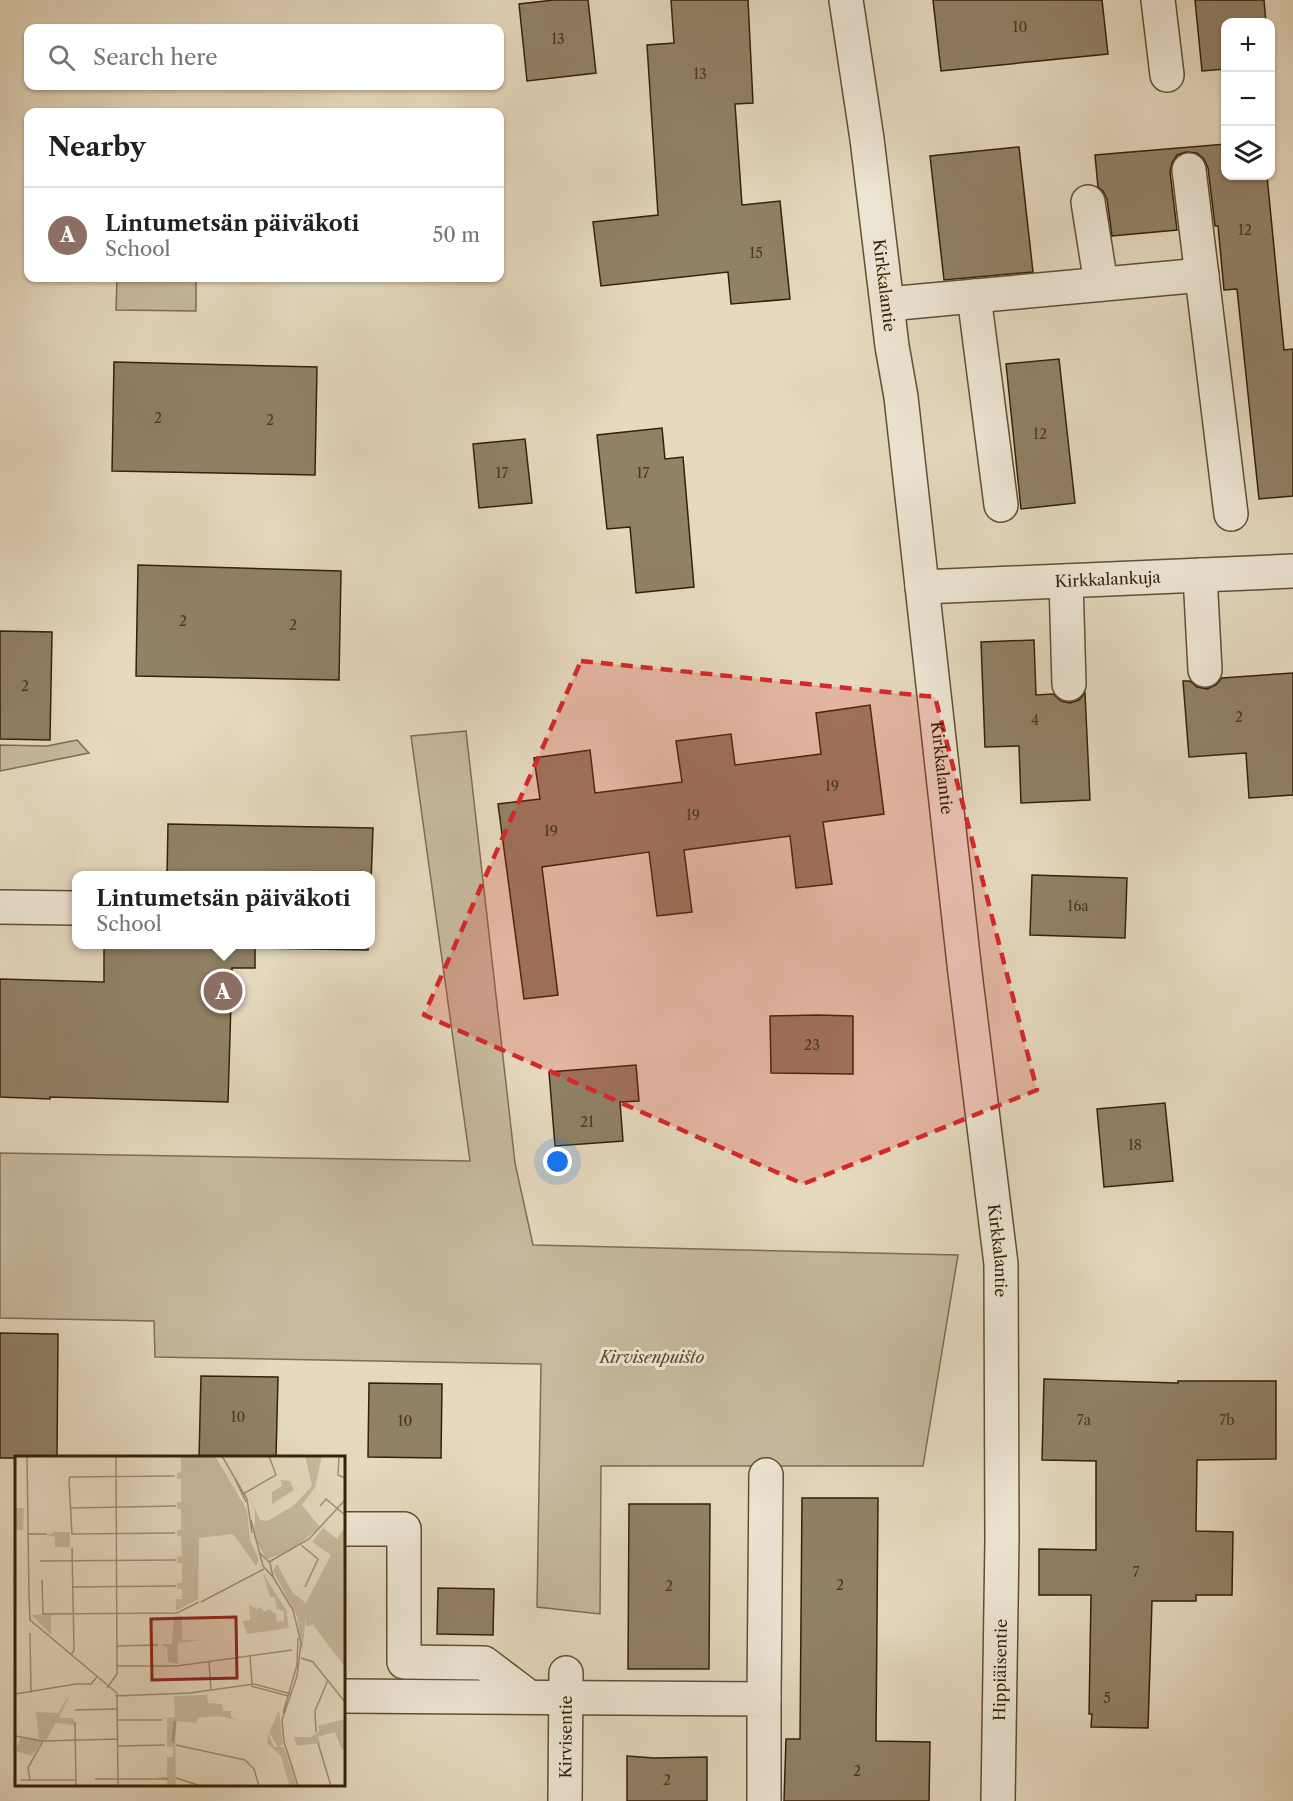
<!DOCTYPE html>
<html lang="en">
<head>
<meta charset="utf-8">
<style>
  :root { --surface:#fff; --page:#f6f6f6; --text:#202124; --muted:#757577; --line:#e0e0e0; --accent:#8f2418 }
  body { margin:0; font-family:"Libre Caslon Text",serif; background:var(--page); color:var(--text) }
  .controls { position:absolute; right:18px; top:18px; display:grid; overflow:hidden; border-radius:12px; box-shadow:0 2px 4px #0004 }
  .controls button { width:54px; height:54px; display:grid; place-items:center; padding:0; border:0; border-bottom:2px solid var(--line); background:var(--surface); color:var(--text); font:30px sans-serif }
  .you { position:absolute; left:558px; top:1162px; width:21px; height:21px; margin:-15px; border:4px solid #fff; border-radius:50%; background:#1a73e8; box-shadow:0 0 0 9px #1a73e833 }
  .badge { display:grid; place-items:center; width:39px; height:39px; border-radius:50%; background:var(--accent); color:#fff; font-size:20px; font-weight:700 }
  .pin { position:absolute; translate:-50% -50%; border:3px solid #fff; box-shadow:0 2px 6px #0006 }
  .popup { position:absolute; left:72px; top:871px; width:303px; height:78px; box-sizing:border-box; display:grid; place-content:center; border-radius:12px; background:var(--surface); filter:drop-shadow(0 2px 4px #0005); font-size:20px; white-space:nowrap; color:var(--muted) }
  .popup b { font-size:22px; color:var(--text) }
  .popup::after { content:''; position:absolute; left:50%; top:100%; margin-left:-12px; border:12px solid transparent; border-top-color:var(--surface) }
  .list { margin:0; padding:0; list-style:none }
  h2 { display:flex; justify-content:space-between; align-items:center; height:78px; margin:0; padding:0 24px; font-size:26px }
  h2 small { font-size:20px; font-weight:400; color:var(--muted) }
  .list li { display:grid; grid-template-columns:39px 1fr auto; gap:18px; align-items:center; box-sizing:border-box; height:96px; padding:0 24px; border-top:2px solid var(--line) }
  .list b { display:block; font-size:22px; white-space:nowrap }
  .list p { margin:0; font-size:20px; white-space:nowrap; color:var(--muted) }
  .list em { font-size:20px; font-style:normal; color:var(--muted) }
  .icon { flex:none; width:33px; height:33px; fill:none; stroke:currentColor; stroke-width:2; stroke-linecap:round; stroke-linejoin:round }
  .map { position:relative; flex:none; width:1293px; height:1801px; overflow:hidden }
  .search { position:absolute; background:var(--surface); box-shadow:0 2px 4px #0004; left:24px; top:24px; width:480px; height:66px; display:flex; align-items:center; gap:15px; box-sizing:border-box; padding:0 21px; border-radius:12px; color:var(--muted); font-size:22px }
  .panel { position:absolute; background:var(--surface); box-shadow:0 2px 4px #0004; left:24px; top:108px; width:480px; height:174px; border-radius:12px }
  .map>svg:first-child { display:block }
  .green { fill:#c7ba9e; stroke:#7e6e51; stroke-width:1.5 }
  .building { fill:#918165; stroke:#352104; stroke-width:1.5 }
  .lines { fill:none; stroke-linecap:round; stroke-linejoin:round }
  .minor-casing { stroke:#614f32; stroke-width:36 }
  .minor { stroke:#eee6d5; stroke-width:33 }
  .marked { fill:#d62828; fill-opacity:0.2; stroke:#d62828; stroke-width:4.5; stroke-dasharray:12 8; stroke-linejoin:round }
  .labels { text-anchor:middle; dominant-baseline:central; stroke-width:6; stroke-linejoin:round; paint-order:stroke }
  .number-label { font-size:14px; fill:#4c391c }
  .street-label { font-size:16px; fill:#352104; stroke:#eee6d5 }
  .park-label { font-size:16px; font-style:italic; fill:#5a472a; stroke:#eee6d5 }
  .inset-river { fill:none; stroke:#a99a7f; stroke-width:3 }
  .inset-road { fill:none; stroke:#9f8f74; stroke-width:1.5 }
  .view { fill:#8f2418; fill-opacity:0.15; stroke:#8f2418; stroke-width:3 }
  .inset-edge { fill:none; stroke:#352104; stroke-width:3 }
</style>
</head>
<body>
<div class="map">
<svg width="1293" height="1801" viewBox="0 0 1293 1801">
  <rect width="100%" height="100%" fill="#e5d9be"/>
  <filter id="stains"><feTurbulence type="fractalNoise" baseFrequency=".00333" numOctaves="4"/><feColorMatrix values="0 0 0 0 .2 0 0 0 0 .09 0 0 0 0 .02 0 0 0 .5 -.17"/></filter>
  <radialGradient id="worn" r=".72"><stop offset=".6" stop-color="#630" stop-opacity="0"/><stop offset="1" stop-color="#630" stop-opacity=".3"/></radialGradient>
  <!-- green -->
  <g class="green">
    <path d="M 117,278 L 196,278 L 196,311 L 116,310 Z"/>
    <path d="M 466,731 L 515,1163 L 533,1245 L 958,1255 L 923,1466 L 601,1466 L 600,1614 L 537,1607 L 541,1364 L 155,1357 L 154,1321 L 0,1318 L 0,1153 L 470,1161 L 411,736 Z"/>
    <path d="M 77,740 L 89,753 L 0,771 L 0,745 L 47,746 Z"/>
  </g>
  <!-- building -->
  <g class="building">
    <path d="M 554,0 L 588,0 L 596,73 L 527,81 L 519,4 Z"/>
    <path d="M 671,0 L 748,0 L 753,103 L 735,104 L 742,205 L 780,201 L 790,299 L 731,304 L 728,272 L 601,286 L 593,222 L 658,215 L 647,45 L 674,43 Z"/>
    <path d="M 933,0 L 1102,0 L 1108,54 L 941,71 Z"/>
    <path d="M 1195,0 L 1264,0 L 1266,22 L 1226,22 L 1226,69 L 1202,71 Z"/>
    <path d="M 1226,144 L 1226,176 L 1267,176 L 1284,350 L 1293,349 L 1293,496 L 1259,499 L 1237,289 L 1224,290 L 1218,226 L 1215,226 L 1208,168 L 1204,159 L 1197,153 L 1186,152 L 1177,155 L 1172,163 L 1170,172 L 1177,230 L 1112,236 L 1107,199 L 1103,191 L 1098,187 L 1095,155 Z"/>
    <path d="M 1019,147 L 1033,272 L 944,280 L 930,156 Z"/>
    <path d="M 1059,359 L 1075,503 L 1021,509 L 1006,364 Z"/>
    <path d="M 114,362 L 317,367 L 315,475 L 112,471 Z"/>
    <path d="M 662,428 L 665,459 L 683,457 L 694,587 L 636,593 L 630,527 L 607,529 L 597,435 Z"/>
    <path d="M 525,439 L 532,503 L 479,508 L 473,444 Z"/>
    <path d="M 138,565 L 341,571 L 339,680 L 136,676 Z"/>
    <path d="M 0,631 L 52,632 L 50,740 L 0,739 Z"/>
    <path d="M 1034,640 L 1036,695 L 1053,694 L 1061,701 L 1070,703 L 1079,700 L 1085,693 L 1090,800 L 1021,803 L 1019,746 L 985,747 L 981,642 Z"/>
    <path d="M 1293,673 L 1293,795 L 1249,798 L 1246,753 L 1189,757 L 1183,681 L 1190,681 L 1197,687 L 1207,689 L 1216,685 L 1222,678 Z"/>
    <path d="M 870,705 L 884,814 L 823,822 L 832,884 L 796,888 L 790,836 L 684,850 L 692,912 L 657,916 L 649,852 L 542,867 L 558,995 L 524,999 L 498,804 L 540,799 L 534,758 L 590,750 L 595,793 L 682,782 L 676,741 L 731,734 L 735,765 L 821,754 L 816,713 Z"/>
    <path d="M 168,824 L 373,828 L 370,909 L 370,876 L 167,876 Z"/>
    <path d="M 1032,875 L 1127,878 L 1125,938 L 1030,935 Z"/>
    <path d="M 104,945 L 368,945 L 368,950 L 255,948 L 255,968 L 232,968 L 228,1102 L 50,1097 L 50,1099 L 0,1097 L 0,979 L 104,982 Z"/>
    <path d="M 818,1015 L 853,1016 L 853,1074 L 771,1073 L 770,1016 Z"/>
    <path d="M 636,1065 L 639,1101 L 620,1102 L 623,1141 L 555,1146 L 549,1072 Z"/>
    <path d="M 1165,1103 L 1173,1181 L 1104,1187 L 1097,1109 Z"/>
    <path d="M 0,1333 L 58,1334 L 57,1458 L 0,1458 Z"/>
    <path d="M 201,1376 L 278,1377 L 276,1458 L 199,1458 Z"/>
    <path d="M 1044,1379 L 1178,1383 L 1178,1381 L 1276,1381 L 1276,1459 L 1197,1460 L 1196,1531 L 1233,1532 L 1232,1595 L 1196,1595 L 1196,1601 L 1152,1601 L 1148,1728 L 1091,1727 L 1092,1714 L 1089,1714 L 1091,1595 L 1039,1595 L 1039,1549 L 1096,1550 L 1096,1461 L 1042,1460 Z"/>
    <path d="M 369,1383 L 442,1384 L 441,1458 L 368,1457 Z"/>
    <path d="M 802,1498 L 878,1498 L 876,1741 L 930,1742 L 929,1801 L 784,1801 L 786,1739 L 800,1739 Z"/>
    <path d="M 629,1504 L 710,1504 L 709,1669 L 628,1669 Z"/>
    <path d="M 438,1588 L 494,1589 L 493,1635 L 437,1634 Z"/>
    <path d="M 627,1756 L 654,1758 L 707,1757 L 707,1801 L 627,1801 Z"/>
  </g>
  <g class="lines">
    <defs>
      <g id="minor">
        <path id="s1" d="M 846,0 L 867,139 L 892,346 L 901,397 L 965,973 L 1001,1264 L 1002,1539 L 998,1801"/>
        <path d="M 1158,0 L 1167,75"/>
        <path d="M 1189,170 L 1231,514"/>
        <path d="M 1088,202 L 1101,284"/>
        <path d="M 974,296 L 1001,505"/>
        <path d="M 888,304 L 1202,275"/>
        <path d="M 1200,575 L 1205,670"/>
        <path d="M 1066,581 L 1069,684"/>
        <path id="s2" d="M 922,587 L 1293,571"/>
        <path d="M 0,907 L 76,908"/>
        <path d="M 344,1529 L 404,1529 L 404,1662 L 484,1663 L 529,1697"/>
        <path d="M 344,1696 L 764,1699 L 764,1801"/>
        <path d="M 764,1699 L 766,1475"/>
        <path id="s3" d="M 565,1801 L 566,1673"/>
      </g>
    </defs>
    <!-- minor casing -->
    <use href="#minor" class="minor-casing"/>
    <!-- minor -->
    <use href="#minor" class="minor"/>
  </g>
  <!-- marked area -->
  <path class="marked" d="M 581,661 L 935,697 L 1037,1090 L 803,1184 L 424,1015 Z"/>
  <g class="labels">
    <!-- number labels -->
    <g class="number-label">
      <text x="1020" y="27">10</text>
      <text x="558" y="39">13</text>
      <text x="700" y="74">13</text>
      <text x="1245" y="230">12</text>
      <text x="756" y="253">15</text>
      <text x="158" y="418">2</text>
      <text x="270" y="420">2</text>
      <text x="1040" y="434">12</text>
      <text x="502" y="473">17</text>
      <text x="643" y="473">17</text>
      <text x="183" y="621">2</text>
      <text x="293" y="625">2</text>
      <text x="25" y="686">2</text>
      <text x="1239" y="717">2</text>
      <text x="1035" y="720">4</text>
      <text x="832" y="786">19</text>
      <text x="693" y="815">19</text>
      <text x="551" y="831">19</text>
      <text x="1078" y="906">16a</text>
      <text x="812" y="1045">23</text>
      <text x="587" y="1122">21</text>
      <text x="1135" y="1145">18</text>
      <text x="238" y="1417">10</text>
      <text x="1084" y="1420">7a</text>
      <text x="1227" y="1420">7b</text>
      <text x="405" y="1421">10</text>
      <text x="1136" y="1572">7</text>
      <text x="840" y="1585">2</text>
      <text x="669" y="1586">2</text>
      <text x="1107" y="1698">5</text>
      <text x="857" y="1771">2</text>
      <text x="667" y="1780">2</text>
    </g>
    <!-- street labels -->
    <g class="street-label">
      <text stroke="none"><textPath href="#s1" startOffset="288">Kirkkalantie</textPath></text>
      <text stroke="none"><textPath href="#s2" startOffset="186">Kirkkalankuja</textPath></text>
      <text stroke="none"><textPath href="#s1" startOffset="774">Kirkkalantie</textPath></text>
      <text stroke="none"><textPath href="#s1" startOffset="1260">Kirkkalantie</textPath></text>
      <text transform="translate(1000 1670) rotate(-89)">Hippiäisentie</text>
      <text stroke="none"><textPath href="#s3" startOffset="64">Kirvisentie</textPath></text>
    </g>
    <!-- park labels -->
    <g class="park-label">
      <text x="652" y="1357">Kirvisenpuisto</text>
    </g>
  </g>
  <!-- overview -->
  <g transform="translate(15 1456)">
    <rect width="330" height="330" fill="#e5d9be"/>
    <path d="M 166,0 L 200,0 L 232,54 L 235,84 L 244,104 L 241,110 L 218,78 L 184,82 L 183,143 L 161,155 L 161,143 L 167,143 L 167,133 L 162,133 L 162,127 L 167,127 L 167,107 L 162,107 L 162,101 L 167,100 L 166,80 L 162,80 L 162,74 L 166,74 L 166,53 L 162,53 L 162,46 L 166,46 L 166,23 L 162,23 L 162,17 L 166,16 ZM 290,0 L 307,0 L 300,31 L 287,49 L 305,71 L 275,95 L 252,103 L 239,82 L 240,54 L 234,38 L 245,64 L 252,65 L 278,50 L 297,30 ZM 266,24 L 275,25 L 279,34 L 257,48 L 257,36 L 267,30 ZM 0,52 L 9,52 L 8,74 L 0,74 ZM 330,71 L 330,211 L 298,169 L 291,170 L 291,159 L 287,197 L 282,160 L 258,115 L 262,108 L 277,136 L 291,147 L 316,99 L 297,86 L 308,72 L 322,83 ZM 40,76 L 55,76 L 55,91 L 40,91 L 40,81 L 32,79 ZM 248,117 L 271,154 L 274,172 L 232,178 L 227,165 L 235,164 L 234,149 L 242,153 L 246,151 L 249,156 L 254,153 L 261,158 L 262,166 L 269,165 L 269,155 L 262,153 L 260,141 L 255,141 ZM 36,158 L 36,179 L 17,159 ZM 167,159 L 167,184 L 187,184 L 163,187 L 163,208 L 153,206 L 152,191 L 146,188 L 157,188 L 159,161 ZM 56,236 L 44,262 L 59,262 L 59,269 L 41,267 L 31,284 L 24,283 L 21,256 L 43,257 ZM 192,239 L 193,247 L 207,248 L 208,255 L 216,255 L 216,261 L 222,264 L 204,260 L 183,262 L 181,267 L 160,265 L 161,330 L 152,330 L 152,324 L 141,321 L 152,321 L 152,301 L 158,301 L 158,291 L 152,291 L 152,262 L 160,261 L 159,240 ZM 264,254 L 268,289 L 263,291 L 254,276 ZM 330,263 L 330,293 L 327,294 L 320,276 L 303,281 L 305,287 L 282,290 L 279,281 L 296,281 L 304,275 L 303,270 ZM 253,277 L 259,291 L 269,291 L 282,330 L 274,329 L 266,300 L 252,287 ZM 6,281 L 27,285 L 17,300 L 0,295 Z" fill="#c7ba9e"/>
    <path class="inset-river" d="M 158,286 L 160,265"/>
    <path class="inset-road" d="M 12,0 L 14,140M 207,0 L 232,43 L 237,77M 324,0 L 323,19 L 330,22M 160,20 L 55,21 L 54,24 L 57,78 L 160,77M 220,23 L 231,46M 228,38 L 261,19 L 254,0M 305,50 L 311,43 L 330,59M 55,52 L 161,50M 236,64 L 248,110 L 257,120M 13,78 L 32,78M 286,89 L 303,103 L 290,131M 245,97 L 255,107 L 258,121 L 278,154 L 286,187 L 282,220 L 267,264M 25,105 L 161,104M 254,106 L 294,83 L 330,44M 27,124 L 28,158 L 162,157 L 184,146M 57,131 L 161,130M 14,139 L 15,164 L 102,237 L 103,330M 186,146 L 249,113M 15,177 L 16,237M 102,190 L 143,189M 56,199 L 59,194 L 57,92M 235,200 L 237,228M 286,202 L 298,206 L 330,246M 194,206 L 196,234M 102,210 L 162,210 L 277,194M 61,228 L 76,228 L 82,221M 236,230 L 273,240M 92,232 L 102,218 L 101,0M 0,238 L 61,228M 100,240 L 175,237 L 239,228 L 276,238M 60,254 L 103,253M 268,257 L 282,209 L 283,182M 103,264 L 147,264M 267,264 L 269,286 L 278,313M 60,266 L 61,330M 301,276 L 300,255 L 313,224M 0,280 L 28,285 L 103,283M 303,287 L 316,330M 161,289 L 230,304 L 239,313 L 244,330M 103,290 L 150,289M 272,295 L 283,330M 161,322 L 186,330M 80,323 L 154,323M 6,324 L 60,324M 15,324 L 13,312 L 28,285"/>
    <path class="view" d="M 221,161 L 222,222 L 137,224 L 136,163 Z"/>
    <rect width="330" height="330" class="inset-edge"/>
  </g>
  <rect width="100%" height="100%" filter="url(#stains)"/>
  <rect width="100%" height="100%" fill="url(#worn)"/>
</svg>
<div class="controls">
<button>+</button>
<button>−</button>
<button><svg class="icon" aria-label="layers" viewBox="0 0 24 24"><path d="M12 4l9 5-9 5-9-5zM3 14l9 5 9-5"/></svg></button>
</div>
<div class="you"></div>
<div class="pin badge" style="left:223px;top:991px;background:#8d6e63">A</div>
<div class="popup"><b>Lintumetsän päiväkoti</b>School</div>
<div class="search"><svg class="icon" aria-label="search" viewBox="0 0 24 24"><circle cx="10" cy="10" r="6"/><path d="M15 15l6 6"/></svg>Search here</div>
<section class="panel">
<h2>Nearby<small></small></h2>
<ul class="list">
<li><span class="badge" style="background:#8d6e63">A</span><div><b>Lintumetsän päiväkoti</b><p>School</p></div><em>50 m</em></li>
</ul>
</section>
</div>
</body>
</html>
